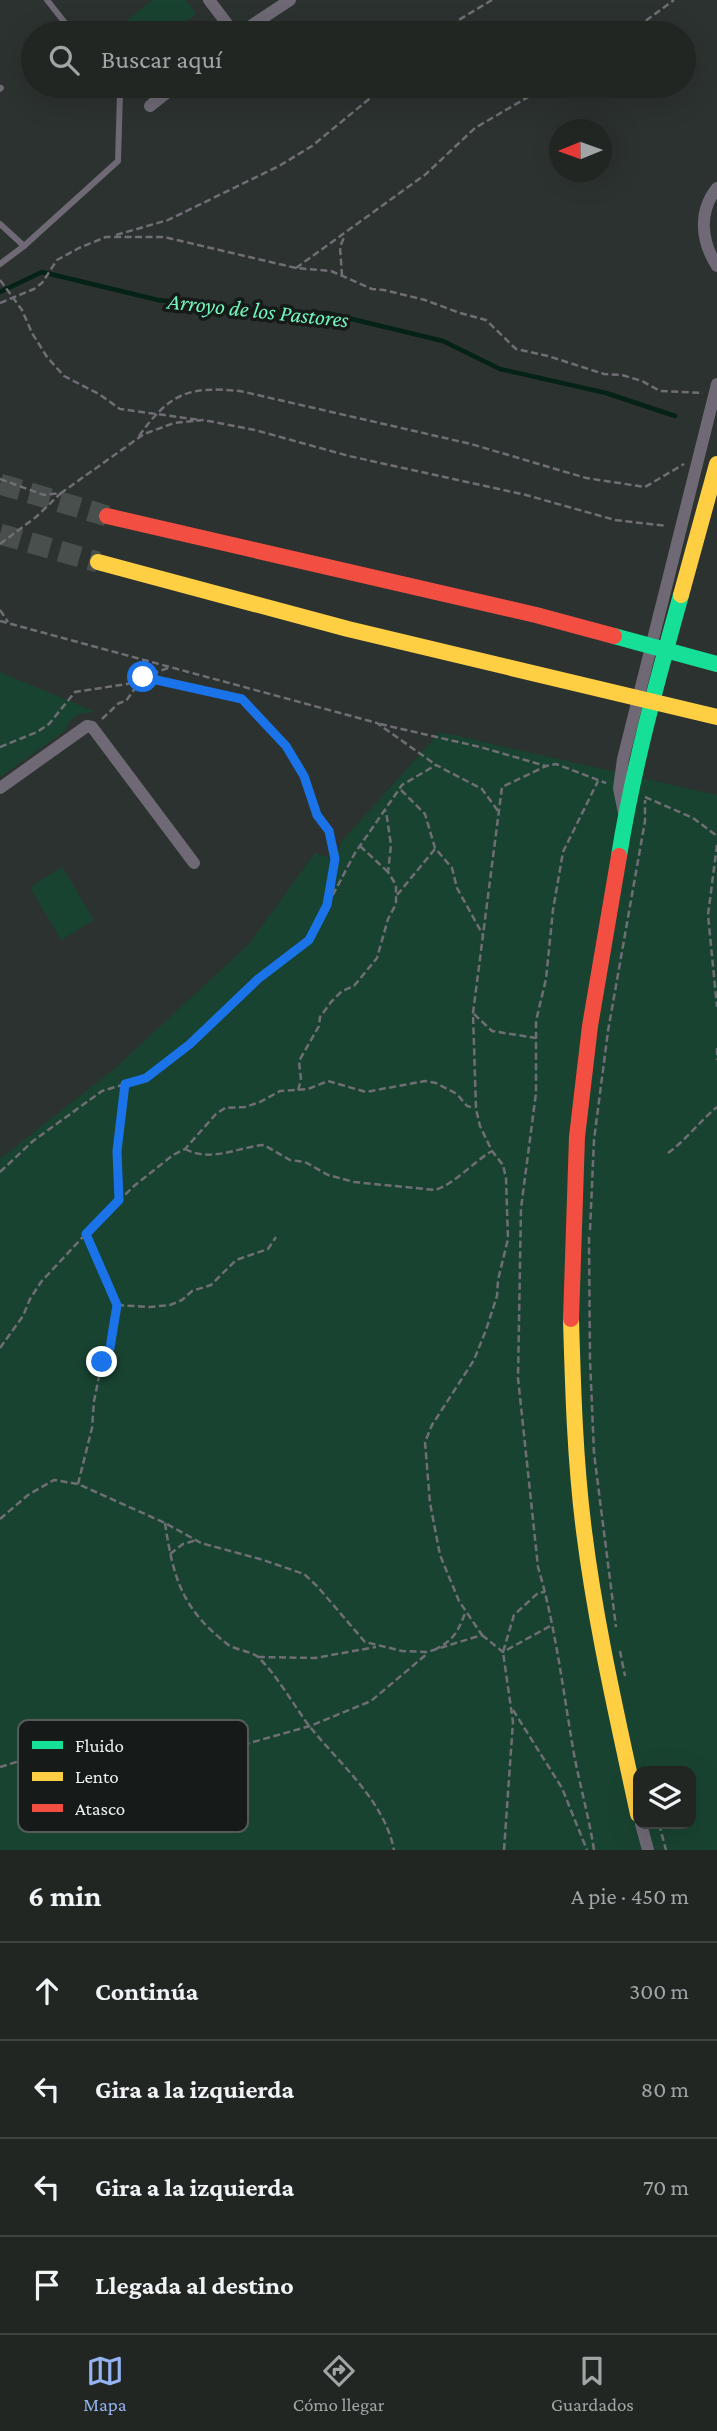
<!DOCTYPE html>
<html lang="es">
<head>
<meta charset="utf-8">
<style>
  :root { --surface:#212623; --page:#292e2b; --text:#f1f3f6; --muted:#a2a5a6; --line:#3e4341; --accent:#95b2f1 }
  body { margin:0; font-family:"Crimson Pro",serif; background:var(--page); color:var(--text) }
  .controls { position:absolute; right:21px; bottom:21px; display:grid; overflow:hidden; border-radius:14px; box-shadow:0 7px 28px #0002 }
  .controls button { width:63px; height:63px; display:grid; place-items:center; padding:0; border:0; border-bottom:2px solid var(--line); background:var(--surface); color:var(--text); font:35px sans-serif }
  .compass { position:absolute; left:549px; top:119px; width:63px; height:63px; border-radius:50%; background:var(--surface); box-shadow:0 7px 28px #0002; rotate:269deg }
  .stop { position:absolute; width:21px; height:21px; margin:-16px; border:5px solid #1a73e8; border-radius:50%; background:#fff }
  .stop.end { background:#1a73e8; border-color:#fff; box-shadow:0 2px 7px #0008 }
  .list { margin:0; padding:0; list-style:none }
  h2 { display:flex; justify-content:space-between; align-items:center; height:91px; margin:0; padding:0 28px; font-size:30px }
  h2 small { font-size:23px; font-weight:400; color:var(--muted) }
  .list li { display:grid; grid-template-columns:46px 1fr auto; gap:21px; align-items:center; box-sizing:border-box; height:98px; padding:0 28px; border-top:2px solid var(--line) }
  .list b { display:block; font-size:26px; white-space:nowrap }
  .list em { font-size:23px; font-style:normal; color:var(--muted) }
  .icon { flex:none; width:38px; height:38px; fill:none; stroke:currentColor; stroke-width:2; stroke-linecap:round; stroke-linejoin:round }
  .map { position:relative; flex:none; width:717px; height:1850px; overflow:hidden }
  .search { position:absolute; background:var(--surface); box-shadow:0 7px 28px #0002; left:21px; right:21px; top:21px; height:77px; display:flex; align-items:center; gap:18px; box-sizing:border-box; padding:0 24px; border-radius:38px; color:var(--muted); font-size:26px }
  .sheet { height:483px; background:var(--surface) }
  nav { display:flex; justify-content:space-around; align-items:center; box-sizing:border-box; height:98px; border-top:2px solid var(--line); background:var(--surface); font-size:19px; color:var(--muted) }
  nav a { display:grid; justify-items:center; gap:4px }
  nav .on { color:var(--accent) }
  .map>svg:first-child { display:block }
  .green { fill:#194331; fill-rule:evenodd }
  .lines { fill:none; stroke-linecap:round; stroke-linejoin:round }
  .stream { stroke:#052216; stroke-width:4.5 }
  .highway-tunnel { stroke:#484f4c; stroke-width:21; stroke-dasharray:21 10; stroke-linecap:butt }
  .path { stroke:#6f6e74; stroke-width:2.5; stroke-dasharray:7 3.5; stroke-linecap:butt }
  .lane { stroke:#6e6975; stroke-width:6 }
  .street { stroke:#6e6975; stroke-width:12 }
  .fast { stroke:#16e098; stroke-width:16 }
  .slow { stroke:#ffcf43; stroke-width:16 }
  .jam { stroke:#f24e42; stroke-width:16 }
  .route { stroke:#1a73e8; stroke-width:9 }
  .labels { text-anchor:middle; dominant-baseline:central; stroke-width:7; stroke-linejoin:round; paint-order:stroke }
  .water-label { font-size:23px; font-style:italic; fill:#72f6bb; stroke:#161a18 }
  .key { fill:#161a18; stroke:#565a58; stroke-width:2 }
  .key-label { font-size:19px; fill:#eaf1ed }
</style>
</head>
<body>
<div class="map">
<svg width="717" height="1850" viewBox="0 0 717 1850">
  <rect width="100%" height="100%" fill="#2c322f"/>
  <!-- green -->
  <g class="green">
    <path d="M 153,0 L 186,0 L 196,14 L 170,33 L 124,33 L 119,26 Z"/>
    <path d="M 0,672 L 95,712 C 79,713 71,715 65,731 L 0,777 Z"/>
    <path d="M 440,732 L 717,795 L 717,1850 L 0,1850 L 0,1159 L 114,1069 L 249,944 L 315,853 L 335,859 L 342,841 ZM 638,1771 L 691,1771 L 691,1824 L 638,1824 Z"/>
    <path d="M 62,867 L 94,920 L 61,940 L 30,887 Z"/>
  </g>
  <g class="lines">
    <!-- stream -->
    <path class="stream" d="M 0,292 L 42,272 L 158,300 L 280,313 L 327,313 L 443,341 L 500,369 L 606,393 L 675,416"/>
    <!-- highway-tunnel -->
    <g class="highway-tunnel">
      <path d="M 0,484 L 107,516"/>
      <path d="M 0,534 L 98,562"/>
    </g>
    <!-- path -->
    <g class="path">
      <path d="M 443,33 L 457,21 L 492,0"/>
      <path d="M 629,33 L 674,0"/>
      <path d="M 116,235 L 168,220 L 279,166 L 312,146 L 385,86"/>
      <path d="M 296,268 L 426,174 L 475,128 L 547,86"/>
      <path d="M 342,276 L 340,247 L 345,235"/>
      <path d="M 0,280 L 22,310 L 32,333 L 47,357 L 64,376 L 99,394 L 120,409 L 200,420"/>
      <path d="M 0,303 L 34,289 L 42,283 L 57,260 L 79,248 L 106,237 L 164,237 L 296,268 L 331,271 L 372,289 L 384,290 L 425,300 L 460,313 L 486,320 L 516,349 L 548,356 L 604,374 L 622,375 L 642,381 L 660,391 L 703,393"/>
      <path d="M 139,436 C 170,393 188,386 240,391 L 471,444 L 586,478 L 645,487 L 684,464"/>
      <path d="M 0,479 L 44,495 L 61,493 L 144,434 L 174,423 L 203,420 L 255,430 L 349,456 L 526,495 L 615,520 L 667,526"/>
      <path d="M 0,544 L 36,517 L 61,493"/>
      <path d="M 0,610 L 8,622"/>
      <path d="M 0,621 L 377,723 L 436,765"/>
      <path d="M 168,668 L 143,677 L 242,699 L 286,745 L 304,776 L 317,815 L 329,831 L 335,859 L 328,902"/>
      <path d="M 102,719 L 119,703 L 126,701 L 141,680"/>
      <path d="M 380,724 L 480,747 L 546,766"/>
      <path d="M 0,747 L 37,732 L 49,724 L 75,692 L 127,684 L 140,680"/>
      <path d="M 401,790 L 425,814 L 435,848 L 452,868 L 457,888 L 483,935"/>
      <path d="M 645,797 L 693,818 L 717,836"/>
      <path d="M 717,845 L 708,915 L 717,1007"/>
      <path d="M 360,846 L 388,872"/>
      <path d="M 397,895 L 435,849"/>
      <path d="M 474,1014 L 492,1031 L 536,1038"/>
      <path d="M 717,1048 L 717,1060"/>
      <path d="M 298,1090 L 301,1080 L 299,1061 L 319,1026 L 320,1017 L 331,1002 L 342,991 L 354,986 L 377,958 L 388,919 L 396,904 L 396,885 L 388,872 L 391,845 L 386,811"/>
      <path d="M 185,1149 C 212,1163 237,1147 264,1145 L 290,1160 L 305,1162 L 328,1175 L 354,1182 L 435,1190 C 455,1184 473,1162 492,1151"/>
      <path d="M 668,1153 C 686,1140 699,1122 717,1107"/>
      <path d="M 0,1172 L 33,1141 L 102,1091 L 146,1078 L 190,1044 L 258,979 L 309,940 L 355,853 L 402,785 L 436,765 L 482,789 L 498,811"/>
      <path d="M 119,1200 L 117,1151 L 124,1085"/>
      <path d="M 590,1230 L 594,1140 L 608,1031 L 645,821 L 645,800"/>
      <path d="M 589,1237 L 590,1360 L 594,1453 L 616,1627"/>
      <path d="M 117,1305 L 150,1307 L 170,1305 L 182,1300 L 192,1291 L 211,1285 L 236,1260 L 268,1249 L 276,1237"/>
      <path d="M 0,1348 L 23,1316 L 30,1299 L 41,1282 L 93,1226 L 134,1186 L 173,1155 L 185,1149 L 216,1114 L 225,1108 L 245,1107 L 260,1102 L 280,1091 L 308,1089 L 328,1081 L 366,1092 L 425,1081 L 436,1083 L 457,1094 L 467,1106 L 474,1108"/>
      <path d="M 78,1484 L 92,1428 L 94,1401 L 102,1362 L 110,1347 L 117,1305 L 86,1234"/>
      <path d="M 0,1519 L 28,1495 L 54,1480 L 78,1484 L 165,1523 L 201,1543 L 260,1559 L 304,1574 L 317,1586 L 365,1642 L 402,1651 L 427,1652 L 482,1635 L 459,1601 L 440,1555 L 430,1503 L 425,1442 L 432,1425 L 474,1360 L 486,1330 L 497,1296 L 498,1280 L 508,1239 L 506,1178 L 503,1165 L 492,1151 L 480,1126 L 476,1109 L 473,1013 L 502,787 L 546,766 L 556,764 L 606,783"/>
      <path d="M 165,1523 C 173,1576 181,1608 226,1643 C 235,1651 251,1650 259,1658 C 275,1673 294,1705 307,1723 C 338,1763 384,1799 394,1850"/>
      <path d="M 170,1554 L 183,1544 L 197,1540"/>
      <path d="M 482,1635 L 503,1652 L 552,1625"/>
      <path d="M 434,1650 C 455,1639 457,1633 466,1611"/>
      <path d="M 620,1651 L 625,1676"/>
      <path d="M 258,1657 L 315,1658 L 376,1647"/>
      <path d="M 513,1710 L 562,1788 L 587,1850"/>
      <path d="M 0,1767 L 49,1752 L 129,1758 L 150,1763 L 202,1738 L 246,1744 L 310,1726 L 371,1701 L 428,1653"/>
      <path d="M 659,1824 L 666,1850"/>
      <path d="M 504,1850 L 513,1722 L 503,1652 L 514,1615 L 538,1593 L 545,1592"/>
      <path d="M 594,1850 C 589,1817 580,1786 574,1754 C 563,1691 556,1628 538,1567 L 518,1378 L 521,1208 L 536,1093 L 536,1021 L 546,979 L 553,910 L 563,852 L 598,781"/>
    </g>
    <!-- lane -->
    <g class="lane">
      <path d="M 47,0 L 73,33"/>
      <path d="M 0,89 L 1,88"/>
      <path d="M 0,224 L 24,246"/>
      <path d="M 0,264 L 24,246 L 118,161 L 120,93 L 114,86"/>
    </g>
    <!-- street -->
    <g class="street">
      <path d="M 209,0 L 234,33"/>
      <path d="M 240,33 L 290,0"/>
      <path d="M 150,106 L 175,86"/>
      <path d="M 717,188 C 698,212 701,241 717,266"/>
      <path d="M 0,788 L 87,726 L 92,727 L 194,863"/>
      <path d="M 624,813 L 619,788 L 623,759 L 717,384"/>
      <path d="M 641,1824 L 648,1850"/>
    </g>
    <!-- fast -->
    <g class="fast">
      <path d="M 614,636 L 717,664"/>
      <path d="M 619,856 C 633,768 657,681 681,595"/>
    </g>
    <!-- slow -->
    <g class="slow">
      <path d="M 98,562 L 348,629 L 717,717"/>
      <path d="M 681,595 L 717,464"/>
      <path d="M 571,1319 C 573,1389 575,1461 584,1531 C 596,1627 618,1720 638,1814"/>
    </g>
    <!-- jam -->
    <g class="jam">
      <path d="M 107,516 L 536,615 L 614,636"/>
      <path d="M 571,1319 L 577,1137 L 590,1026 L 619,856"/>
    </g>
  </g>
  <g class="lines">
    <!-- route -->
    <path class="route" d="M 102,1362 L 110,1348 L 117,1305 L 86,1234 L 119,1200 L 117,1151 L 125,1084 L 146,1078 L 190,1044 L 258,979 L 309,940 L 327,905 L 335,859 L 329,831 L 317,815 L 304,776 L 286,746 L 242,699 L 143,677"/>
  </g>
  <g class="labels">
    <!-- water labels -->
    <g class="water-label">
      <text transform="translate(258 310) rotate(6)">Arroyo de los Pastores</text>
    </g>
  </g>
  <!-- legend -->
  <rect x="18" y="1720" width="230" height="112" rx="10" class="key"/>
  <rect x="32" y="1741" width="31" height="8" fill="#16e098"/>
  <rect x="32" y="1772" width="31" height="9" fill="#ffcf43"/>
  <rect x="32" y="1804" width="31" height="8" fill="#f24e42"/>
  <g class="key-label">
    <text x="75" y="1752">Fluido</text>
    <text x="75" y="1783">Lento</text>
    <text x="75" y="1815">Atasco</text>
  </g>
</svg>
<div class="controls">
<button><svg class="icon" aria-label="layers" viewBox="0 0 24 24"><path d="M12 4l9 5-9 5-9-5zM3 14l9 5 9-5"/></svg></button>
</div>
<svg class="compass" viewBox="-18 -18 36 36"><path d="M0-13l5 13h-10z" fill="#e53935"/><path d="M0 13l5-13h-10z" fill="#a2a5a6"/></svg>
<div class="stop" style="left:143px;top:677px"></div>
<div class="stop end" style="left:102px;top:1362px"></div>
<div class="search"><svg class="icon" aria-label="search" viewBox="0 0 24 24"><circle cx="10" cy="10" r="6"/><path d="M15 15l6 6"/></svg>Buscar aquí</div>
</div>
<section class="sheet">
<h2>6 min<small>A pie · 450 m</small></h2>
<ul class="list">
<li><svg class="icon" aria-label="ahead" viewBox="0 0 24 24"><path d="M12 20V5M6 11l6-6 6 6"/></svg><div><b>Continúa</b></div><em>300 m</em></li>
<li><svg class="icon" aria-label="left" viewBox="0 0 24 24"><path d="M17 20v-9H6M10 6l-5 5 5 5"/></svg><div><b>Gira a la izquierda</b></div><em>80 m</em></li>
<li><svg class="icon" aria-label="left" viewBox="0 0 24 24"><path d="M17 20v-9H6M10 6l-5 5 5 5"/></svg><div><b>Gira a la izquierda</b></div><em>70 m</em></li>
<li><svg class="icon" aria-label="arrive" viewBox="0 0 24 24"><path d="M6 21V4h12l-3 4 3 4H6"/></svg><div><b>Llegada al destino</b></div></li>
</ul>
</section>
<nav>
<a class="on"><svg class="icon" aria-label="map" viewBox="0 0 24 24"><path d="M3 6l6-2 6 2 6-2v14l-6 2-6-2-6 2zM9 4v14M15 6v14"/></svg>Mapa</a>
<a><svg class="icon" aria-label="directions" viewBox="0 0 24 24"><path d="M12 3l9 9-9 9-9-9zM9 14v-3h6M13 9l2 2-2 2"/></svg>Cómo llegar</a>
<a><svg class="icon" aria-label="saved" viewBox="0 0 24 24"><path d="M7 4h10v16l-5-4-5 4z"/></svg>Guardados</a>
</nav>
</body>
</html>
